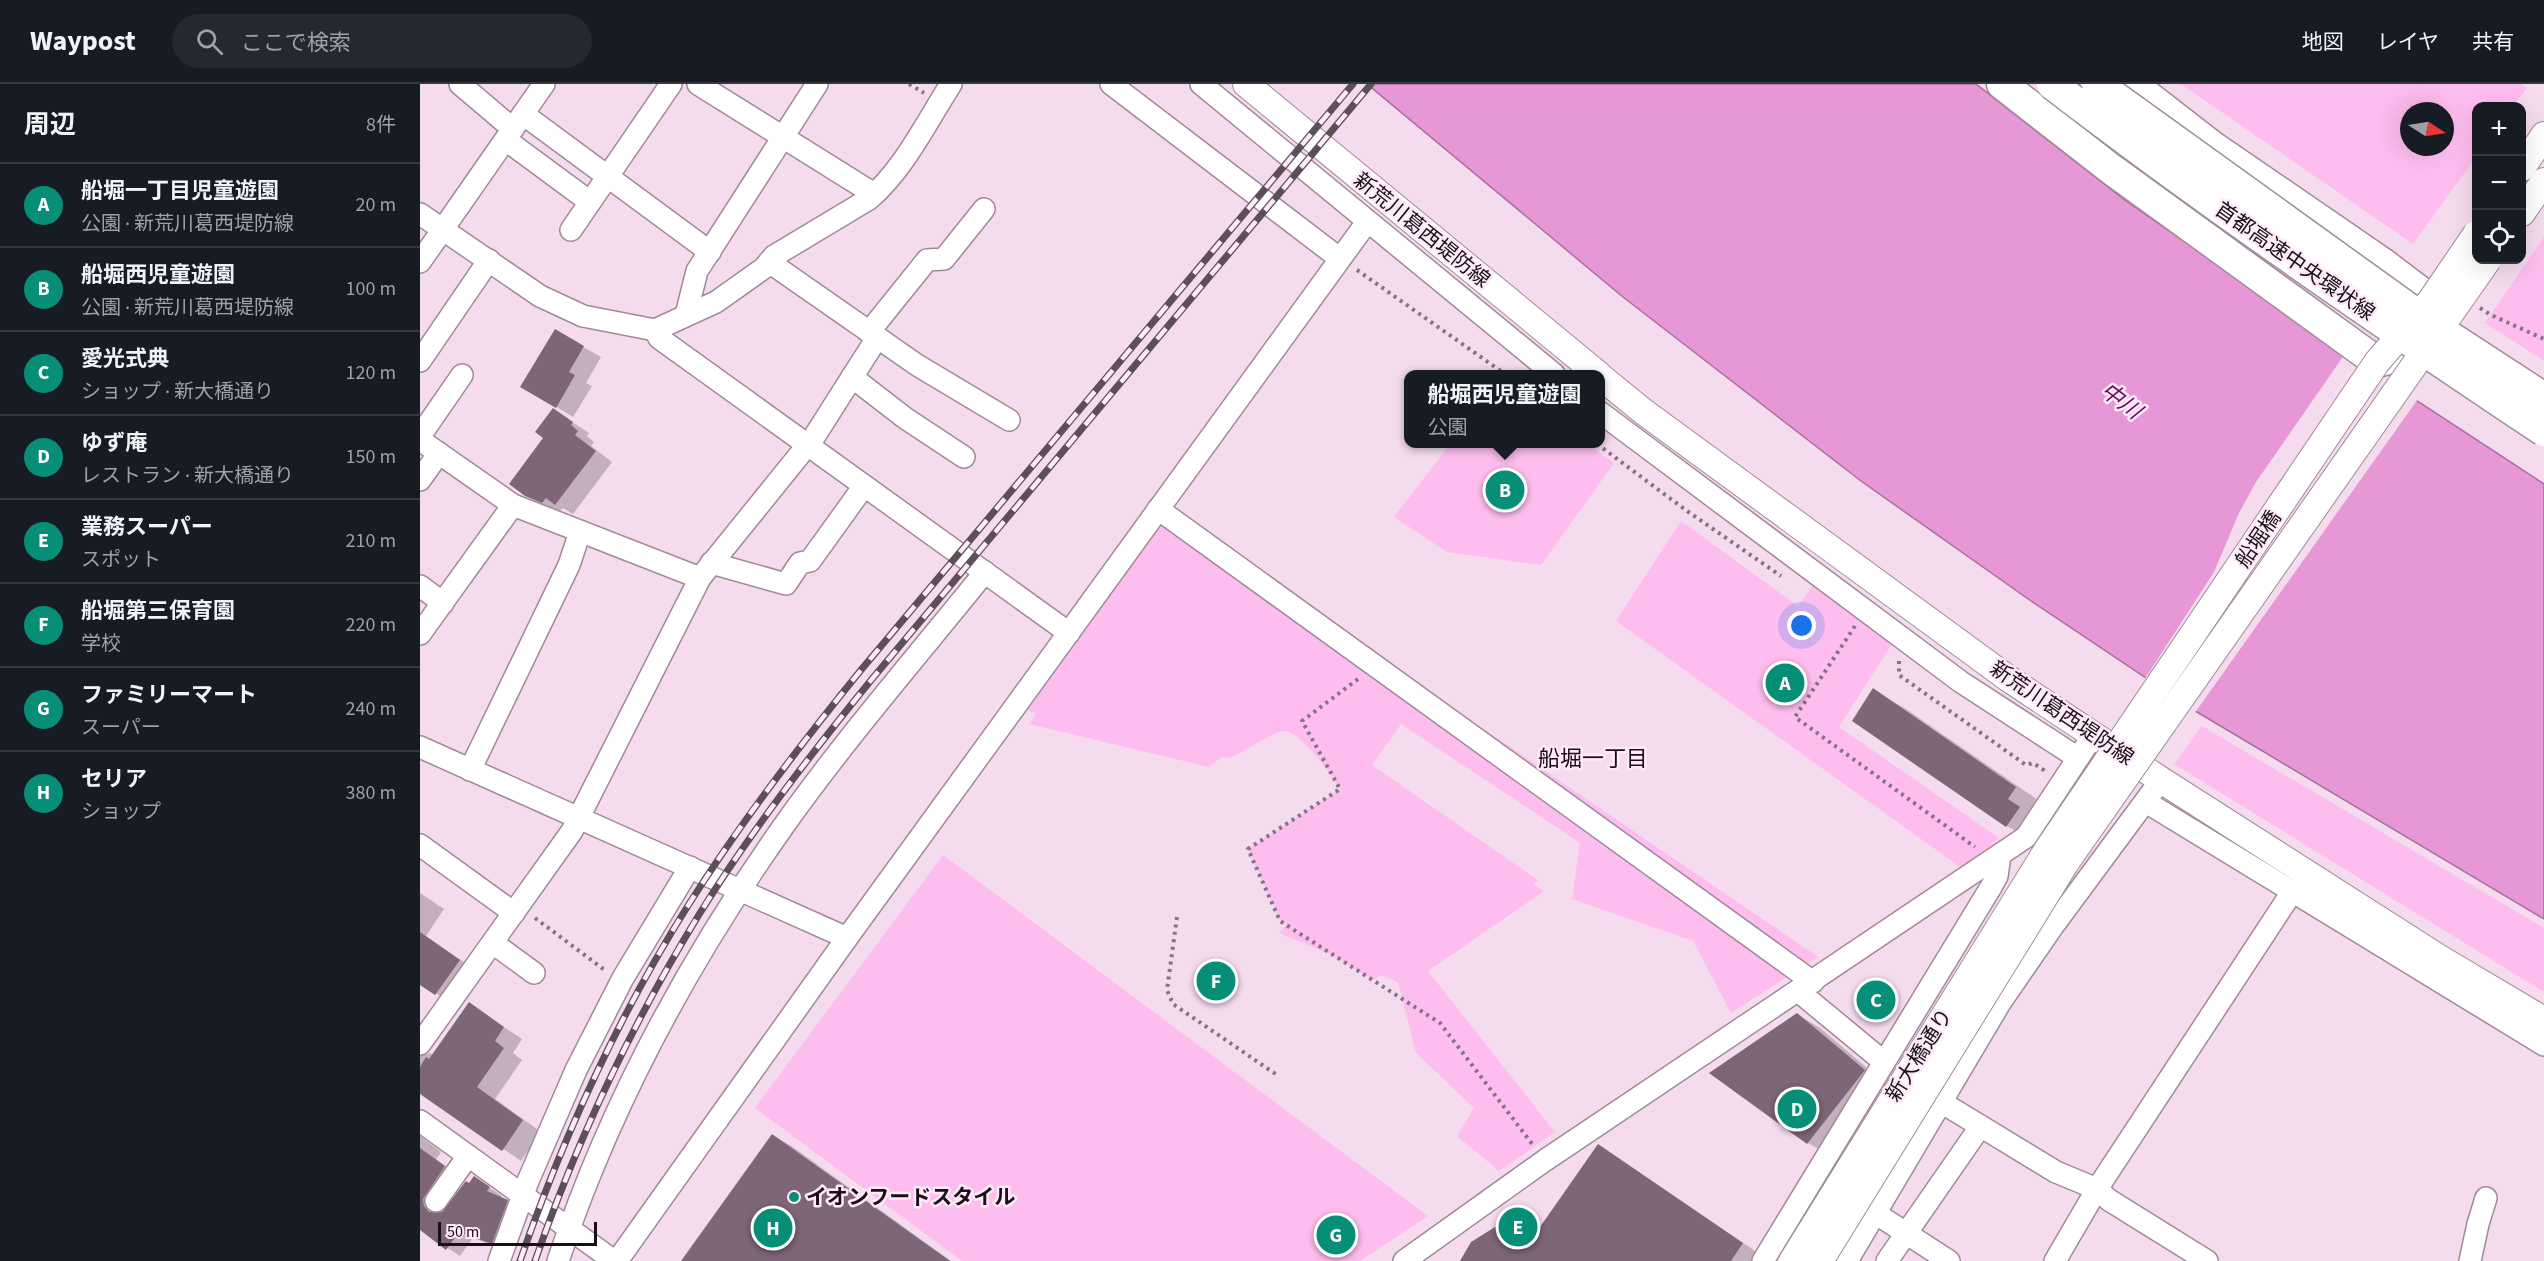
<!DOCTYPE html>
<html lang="ja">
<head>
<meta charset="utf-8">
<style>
  :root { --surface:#171b24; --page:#242831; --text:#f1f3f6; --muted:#9ea1a6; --line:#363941; --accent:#068e76 }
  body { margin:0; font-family:"Source Sans 3","Noto Sans JP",sans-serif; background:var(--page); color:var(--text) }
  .controls { position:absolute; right:18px; top:18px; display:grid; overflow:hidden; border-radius:12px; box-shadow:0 6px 24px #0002 }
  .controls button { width:54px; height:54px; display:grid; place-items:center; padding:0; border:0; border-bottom:2px solid var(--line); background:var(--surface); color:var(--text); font:30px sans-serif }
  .compass { position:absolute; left:1980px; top:18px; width:54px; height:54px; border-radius:50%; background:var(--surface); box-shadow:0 6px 24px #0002; rotate:102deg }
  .scale { position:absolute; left:18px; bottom:15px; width:159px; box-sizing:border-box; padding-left:6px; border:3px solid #181016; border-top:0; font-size:16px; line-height:21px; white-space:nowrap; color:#181016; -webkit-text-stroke:4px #ffeaf9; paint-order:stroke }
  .you { position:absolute; left:1382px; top:542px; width:21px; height:21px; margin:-15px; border:4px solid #fff; border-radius:50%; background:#1a73e8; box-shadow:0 0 0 9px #1a73e833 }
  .badge { display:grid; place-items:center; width:39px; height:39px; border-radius:50%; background:var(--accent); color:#fff; font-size:20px; font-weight:700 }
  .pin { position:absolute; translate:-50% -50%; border:3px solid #fff; box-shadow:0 2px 6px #0006 }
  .popup { position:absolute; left:984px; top:286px; width:201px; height:78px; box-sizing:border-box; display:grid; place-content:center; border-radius:12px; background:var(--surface); filter:drop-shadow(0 2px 4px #0005); font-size:20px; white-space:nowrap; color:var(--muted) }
  .popup b { font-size:22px; color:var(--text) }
  .popup::after { content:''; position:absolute; left:50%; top:100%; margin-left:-12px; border:12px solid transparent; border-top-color:var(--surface) }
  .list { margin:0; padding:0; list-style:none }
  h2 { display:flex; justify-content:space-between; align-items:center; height:78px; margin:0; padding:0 24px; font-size:26px }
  h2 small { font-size:20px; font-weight:400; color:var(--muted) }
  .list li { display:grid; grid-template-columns:39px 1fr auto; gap:18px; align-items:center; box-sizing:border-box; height:84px; padding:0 24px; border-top:2px solid var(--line) }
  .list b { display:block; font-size:22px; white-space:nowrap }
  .list p { margin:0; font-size:20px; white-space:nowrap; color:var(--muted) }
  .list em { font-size:20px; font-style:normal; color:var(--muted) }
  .icon { flex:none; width:33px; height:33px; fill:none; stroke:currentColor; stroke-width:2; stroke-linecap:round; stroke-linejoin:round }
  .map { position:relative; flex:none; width:2124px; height:1177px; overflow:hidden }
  header { display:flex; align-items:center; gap:36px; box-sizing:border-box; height:84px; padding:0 30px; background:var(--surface); border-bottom:2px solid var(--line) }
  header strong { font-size:28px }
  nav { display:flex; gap:33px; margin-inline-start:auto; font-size:21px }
  .search { width:420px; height:54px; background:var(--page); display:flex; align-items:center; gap:15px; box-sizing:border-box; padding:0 21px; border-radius:33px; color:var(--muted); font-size:22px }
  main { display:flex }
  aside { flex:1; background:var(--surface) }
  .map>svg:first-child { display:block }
  .green { fill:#febdef; fill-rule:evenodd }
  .water { fill:#e797d6; stroke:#a96e9c; stroke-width:1.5 }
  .pier { fill:#f5dbee }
  .shadow { fill:#0003 }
  .building { fill:#7d6677 }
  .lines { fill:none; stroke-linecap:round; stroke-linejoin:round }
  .minor-casing { stroke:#a1899b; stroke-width:24 }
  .major-casing { stroke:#a1899b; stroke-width:28 }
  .highway-casing { stroke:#a1899b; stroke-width:33 }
  .path { stroke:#857480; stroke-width:4; stroke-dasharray:3 4.5; stroke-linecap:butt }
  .minor { stroke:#fff; stroke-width:21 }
  .major { stroke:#fff; stroke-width:26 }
  .highway { stroke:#fff; stroke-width:30 }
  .rail-casing { stroke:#5d4f5a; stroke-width:7 }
  .rail { stroke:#ffeaf9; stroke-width:4.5; stroke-dasharray:14; stroke-linecap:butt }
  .major-bridge-casing { stroke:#a1899b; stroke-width:28; stroke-linecap:butt }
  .highway-bridge-casing { stroke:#a1899b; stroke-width:33; stroke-linecap:butt }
  .major-bridge { stroke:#fff; stroke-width:26 }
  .highway-bridge { stroke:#fff; stroke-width:30 }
  .poi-dot { fill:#068e76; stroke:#ffeaf9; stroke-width:2 }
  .labels { text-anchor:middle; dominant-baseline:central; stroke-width:5; stroke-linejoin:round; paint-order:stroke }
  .street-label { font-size:21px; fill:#181016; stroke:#ffeaf9 }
  .poi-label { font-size:21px; font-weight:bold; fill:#181016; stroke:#ffeaf9; text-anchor:start }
  .water-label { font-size:22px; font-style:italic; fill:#6b0a5f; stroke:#ffeaf9 }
  .neighbourhood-label { font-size:22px; fill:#181016; stroke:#ffeaf9 }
</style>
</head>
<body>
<header>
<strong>Waypost</strong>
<div class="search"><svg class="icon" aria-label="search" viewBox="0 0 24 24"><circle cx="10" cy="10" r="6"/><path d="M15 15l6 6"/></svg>ここで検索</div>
<nav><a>地図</a><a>レイヤ</a><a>共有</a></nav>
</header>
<main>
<aside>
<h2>周辺<small>8件</small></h2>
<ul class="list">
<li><span class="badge">A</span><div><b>船堀一丁目児童遊園</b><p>公園 · 新荒川葛西堤防線</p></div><em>20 m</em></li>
<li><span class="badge">B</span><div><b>船堀西児童遊園</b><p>公園 · 新荒川葛西堤防線</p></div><em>100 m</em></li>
<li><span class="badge">C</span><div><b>愛光式典</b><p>ショップ · 新大橋通り</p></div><em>120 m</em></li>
<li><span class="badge">D</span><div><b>ゆず庵</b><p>レストラン · 新大橋通り</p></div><em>150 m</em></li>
<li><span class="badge">E</span><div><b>業務スーパー</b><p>スポット</p></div><em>210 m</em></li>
<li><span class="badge">F</span><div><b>船堀第三保育園</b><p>学校</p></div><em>220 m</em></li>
<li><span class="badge">G</span><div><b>ファミリーマート</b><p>スーパー</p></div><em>240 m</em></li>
<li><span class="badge">H</span><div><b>セリア</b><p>ショップ</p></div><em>380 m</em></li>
</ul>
</aside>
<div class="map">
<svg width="2124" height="1177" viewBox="0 0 2124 1177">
  <rect width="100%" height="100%" fill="#f5dbee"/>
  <!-- green -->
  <g class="green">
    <path d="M 1761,0 L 2101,0 L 2107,4 L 2093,22 L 2056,22 L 2056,73 L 1993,160 ZM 1989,27 L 2025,27 L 2025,63 L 1989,63 Z"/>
    <path d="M 2124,153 L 2124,277 L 2065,239 Z"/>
    <path d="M 1030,360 L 1167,360 L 1194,379 L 1121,481 L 1027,468 L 974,433 Z"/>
    <path d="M 738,425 L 997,620 L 1011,609 L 1398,873 L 1311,929 L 1273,857 L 1152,815 L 1160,759 L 981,640 L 952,681 L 1118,796 L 1113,800 L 1124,807 L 1008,887 L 1135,1048 L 1079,1087 L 1037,1052 L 1054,1024 L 996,969 L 978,898 L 961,891 L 953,896 L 914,872 L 859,849 L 866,841 L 860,837 L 828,765 L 920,705 C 912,692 879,645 864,647 C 853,648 821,669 810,674 L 802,673 L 789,683 L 609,640 L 616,629 L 595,623 Z"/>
    <path d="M 1261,437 L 1378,522 L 1394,500 L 1475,555 L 1419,643 L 1579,754 L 1543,785 L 1196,537 Z"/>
    <path d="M 1782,642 L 2124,844 L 2124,908 L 1754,680 Z"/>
    <path d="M 523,771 L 1008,1132 L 940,1177 L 542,1177 L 335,1024 Z"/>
  </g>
  <!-- water -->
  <path class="water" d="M 947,0 L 1556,0 L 1706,117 L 1953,288 L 2124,400 L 2124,835 L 1777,628 L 1611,517 L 1441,397 L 1203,213 Z"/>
  <!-- pier -->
  <path class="pier" d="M 1927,267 L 1998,315 L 1774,630 L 1724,596 L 1794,488 L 1819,429 L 1836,398 Z"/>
  <!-- shadow -->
  <g class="shadow">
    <path d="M 135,247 L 181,273 L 166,299 L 172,302 L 153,333 L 102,302 Z"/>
    <path d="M 133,326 L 169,349 L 167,352 L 174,358 L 171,362 L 192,378 L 153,430 L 143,424 L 140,427 L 124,421 L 106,411 Z"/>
    <path d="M 1453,606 L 1486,625 L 1628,723 L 1620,735 L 1632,744 L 1620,761 L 1587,742 L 1434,637 Z"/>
    <path d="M 0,809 L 24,825 L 6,852 L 58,888 L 34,921 L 0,899 Z"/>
    <path d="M 49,920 L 102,955 L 93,969 L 102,976 L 75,1015 L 121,1048 L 101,1077 L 0,1008 L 0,959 L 8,964 L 6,971 L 10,969 L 14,971 Z"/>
    <path d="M 1377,930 L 1400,944 L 1466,1000 L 1411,1072 L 1388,1059 L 1292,989 Z"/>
    <path d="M 0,1052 L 21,1068 L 16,1075 L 37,1091 L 18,1118 L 17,1131 L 23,1130 L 55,1094 L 82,1112 L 80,1114 L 100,1125 L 85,1166 L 53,1154 L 40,1172 L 0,1146 Z"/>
    <path d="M 353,1052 L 370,1061 L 531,1177 L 263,1177 Z"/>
    <path d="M 1179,1062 L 1341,1171 L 1337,1177 L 1042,1177 L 1099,1130 L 1121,1144 Z"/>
  </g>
  <!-- building -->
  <g class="building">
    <path d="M 135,245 L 164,262 L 149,288 L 155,291 L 136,324 L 100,303 Z"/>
    <path d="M 133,324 L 153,338 L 151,341 L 158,347 L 155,351 L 176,367 L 135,421 L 126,414 L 122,419 L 105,412 L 89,400 L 123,354 L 115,348 Z"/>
    <path d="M 1453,604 L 1596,703 L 1588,715 L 1600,723 L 1586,743 L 1432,637 Z"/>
    <path d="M 0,848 L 40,876 L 15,911 L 0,901 Z"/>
    <path d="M 49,918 L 84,943 L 75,957 L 84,964 L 57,1003 L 103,1036 L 82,1067 L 0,1010 L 0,983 L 6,973 L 9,975 Z"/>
    <path d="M 1377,929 L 1445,986 L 1387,1060 L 1289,989 Z"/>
    <path d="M 352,1050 L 530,1177 L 261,1177 Z"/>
    <path d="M 1178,1060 L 1323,1159 L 1311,1177 L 1040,1177 L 1051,1158 L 1099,1128 L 1120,1143 Z"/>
    <path d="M 0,1064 L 25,1082 L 3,1115 L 4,1122 L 9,1128 L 22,1128 L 46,1097 L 49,1099 L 54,1092 L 70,1103 L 67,1107 L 88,1116 L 72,1160 L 39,1148 L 26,1166 L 0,1146 Z"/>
  </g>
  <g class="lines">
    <defs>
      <g id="minor">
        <path d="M 40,0 L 93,45"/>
        <path d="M 278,0 L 454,110"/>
        <path d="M 691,0 L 919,174"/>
        <path d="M 781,0 L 1134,290"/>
        <path d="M 103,30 L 290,168"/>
        <path d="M 86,56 L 170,118"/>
        <path d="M 0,130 L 120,212 L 163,232 L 235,246 L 296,218 L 344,184 L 354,172 L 449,115 C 484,85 506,39 531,0"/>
        <path d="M 151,146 L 251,0"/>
        <path d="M 0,178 L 124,0"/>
        <path d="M 349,178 L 497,281 L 589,336"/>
        <path d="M 266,231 L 277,187 L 397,0"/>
        <path d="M 235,246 L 239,254 L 649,549"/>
        <path d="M 449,248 L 507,176 L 524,175 L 564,125"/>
        <path d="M 0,277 L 69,176"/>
        <path d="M 432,293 L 485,334 L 544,373"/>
        <path d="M 1181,329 L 1541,598 L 1658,674"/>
        <path d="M 0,352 L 42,291"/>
        <path d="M 0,356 L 93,421 L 280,494"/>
        <path d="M 0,396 L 19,369"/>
        <path d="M 738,425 L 1393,898"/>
        <path d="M 291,479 L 366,500 L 380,479 L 390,477 L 444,402"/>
        <path d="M 0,502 L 23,519"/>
        <path d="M 0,550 L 93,421"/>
        <path d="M 0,663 L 427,854"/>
        <path d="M 50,686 L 149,481 L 160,448"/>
        <path d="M 1726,718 L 2124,961"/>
        <path d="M 0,761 L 94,829"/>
        <path d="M 73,859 L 114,889"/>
        <path d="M 1378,907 L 1464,978"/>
        <path d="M 0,960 L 152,747 L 280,494 L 394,353 L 457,254"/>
        <path d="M 1521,1018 L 1636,1088 L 1677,1105 L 1689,1116 L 1787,1177"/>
        <path d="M 0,1037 L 194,1177"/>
        <path d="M 16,1117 L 48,1072"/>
        <path d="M 1455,1129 L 1529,1177"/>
        <path d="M 79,1177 L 108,1097 L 156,986 L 203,894 L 270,783"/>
        <path d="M 138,1177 C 190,1021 270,874 365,740 C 427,653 498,571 565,488"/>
        <path d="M 197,1177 L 427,854 L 947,138"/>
        <path d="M 984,1177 L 1124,1077 L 1606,753 L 1674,650"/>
        <path d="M 1343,1177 L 1571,803 L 1577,792 L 1580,771"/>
        <path d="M 1427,1177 L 1580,919 L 1633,842 L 1741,696"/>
        <path d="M 1467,1177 L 1560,1043"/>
        <path d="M 1635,1177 L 1677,1105 L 1872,808"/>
        <path d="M 2050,1177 L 2058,1140 L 2066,1114"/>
      </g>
      <g id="major">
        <path d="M 826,0 L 1178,290"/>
        <path d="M 2102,84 L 2124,51"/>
        <path d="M 2102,129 L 2124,97"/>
        <path d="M 1181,293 L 1224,328 L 1589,595 L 1741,696 L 2021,875 L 2124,936"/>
      </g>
      <path id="highway" d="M 1582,0 L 1691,85 L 1957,278 L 1983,271 L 2011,257 L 2011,216 L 1961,178 L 1792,62 L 1712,0"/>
    </defs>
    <!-- minor casing -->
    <use href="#minor" class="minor-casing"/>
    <!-- major casing -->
    <use href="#major" class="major-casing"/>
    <!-- highway casing -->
    <use href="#highway" class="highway-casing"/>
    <!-- path -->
    <g class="path">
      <path d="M 489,0 L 504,9"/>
      <path d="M 937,186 L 1085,290"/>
      <path d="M 2060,224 L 2071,231 L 2124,255"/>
      <path d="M 1177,360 L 1267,427 L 1361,492"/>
      <path d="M 1435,542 L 1375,633 L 1555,763"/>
      <path d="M 1479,577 L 1479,591 L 1606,681 L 1613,679 L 1627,688"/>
      <path d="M 938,595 L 882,637 L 920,705 L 828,765 L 860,837 L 1020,939 L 1113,1061"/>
      <path d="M 757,833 L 747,906 L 753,920 L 857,991"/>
      <path d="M 115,834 L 186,887"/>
    </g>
    <!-- minor -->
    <use href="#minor" class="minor"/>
    <!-- major -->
    <use href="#major" class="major"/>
    <!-- highway -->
    <use href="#highway" class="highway"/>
    <defs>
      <g id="rail">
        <path d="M 100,1177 C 143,1053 199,931 269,820 C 321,738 380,661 441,586 L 933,0"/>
        <path d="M 115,1177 C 157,1056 213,938 280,829 C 331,747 391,670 452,595 L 951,0"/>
      </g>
    </defs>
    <!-- rail casing -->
    <use href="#rail" class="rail-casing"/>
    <!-- rail -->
    <use href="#rail" class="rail"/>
    <defs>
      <g id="major-bridge">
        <path d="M 1372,1177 L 1627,766 L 1957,278 L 2011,216 L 2056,150"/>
        <path d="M 1400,1177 L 1647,777 L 2068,176"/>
      </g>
      <g id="highway-bridge">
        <path d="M 1632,0 C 1791,122 1957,236 2124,347"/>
        <path d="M 1677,0 L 2006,237 L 2124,314"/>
      </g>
    </defs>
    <!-- major-bridge casing -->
    <use href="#major-bridge" class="major-bridge-casing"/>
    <!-- highway-bridge casing -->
    <use href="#highway-bridge" class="highway-bridge-casing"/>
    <!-- major-bridge -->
    <use href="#major-bridge" class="major-bridge"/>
    <!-- highway-bridge -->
    <use href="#highway-bridge" class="highway-bridge"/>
  </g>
  <!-- markers -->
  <circle class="poi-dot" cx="374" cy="1113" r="6"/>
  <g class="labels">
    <!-- street labels -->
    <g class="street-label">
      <text transform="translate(1002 146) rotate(39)">新荒川葛西堤防線</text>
      <text transform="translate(1875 177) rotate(35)">首都高速中央環状線</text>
      <text transform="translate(1838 455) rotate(-56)">船堀橋</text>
      <text transform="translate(1642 629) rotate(34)">新荒川葛西堤防線</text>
      <text transform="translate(1499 971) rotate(-58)">新大橋通り</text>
    </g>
    <!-- poi labels -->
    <g class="poi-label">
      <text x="386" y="1113">イオンフードスタイル</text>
    </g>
    <!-- water labels -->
    <g class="water-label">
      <text transform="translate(1701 317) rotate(37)">中川</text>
    </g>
    <!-- neighbourhood labels -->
    <g class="neighbourhood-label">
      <text x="1173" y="675">船堀一丁目</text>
    </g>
  </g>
</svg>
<div class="controls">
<button>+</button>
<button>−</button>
<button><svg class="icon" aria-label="locate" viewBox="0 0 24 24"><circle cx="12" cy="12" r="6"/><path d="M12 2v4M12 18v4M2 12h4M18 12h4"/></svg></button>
</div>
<svg class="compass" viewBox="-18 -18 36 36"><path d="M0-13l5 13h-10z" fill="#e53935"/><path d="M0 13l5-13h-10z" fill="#9ea1a6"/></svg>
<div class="scale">50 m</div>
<div class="you"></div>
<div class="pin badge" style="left:1365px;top:599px">A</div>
<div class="pin badge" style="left:1085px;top:406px">B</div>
<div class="popup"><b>船堀西児童遊園</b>公園</div>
<div class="pin badge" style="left:1456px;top:916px">C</div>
<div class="pin badge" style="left:1377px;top:1025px">D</div>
<div class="pin badge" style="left:1098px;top:1143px">E</div>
<div class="pin badge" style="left:796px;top:897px">F</div>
<div class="pin badge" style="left:916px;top:1151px">G</div>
<div class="pin badge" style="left:353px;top:1144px">H</div>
</div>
</main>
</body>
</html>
